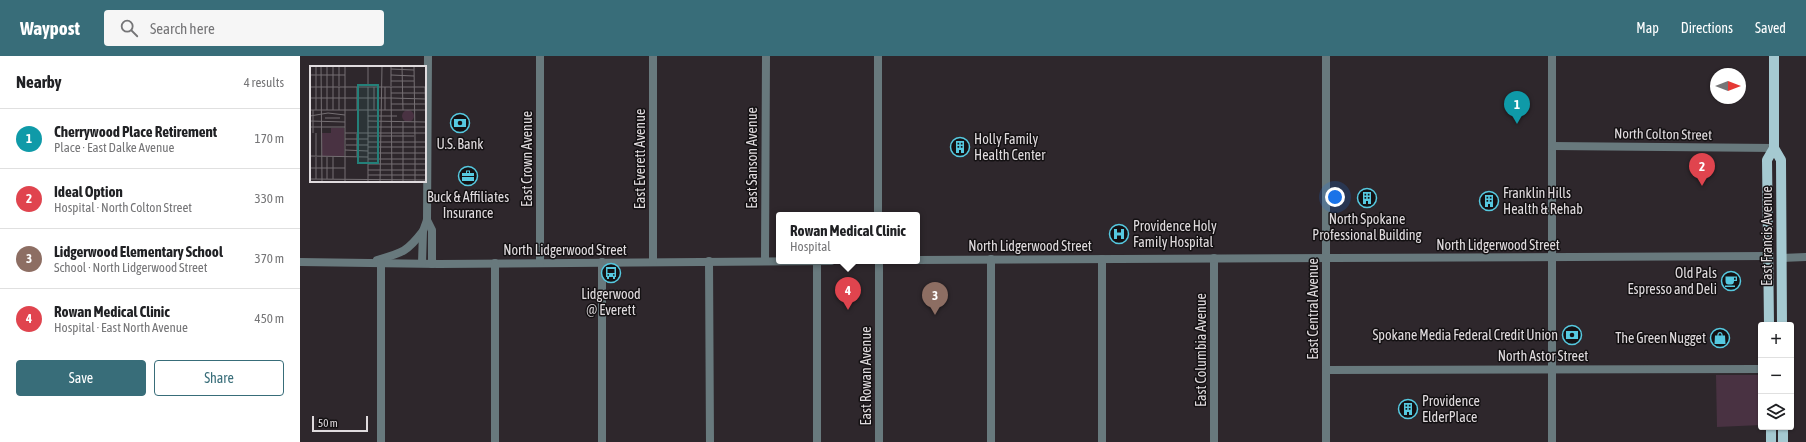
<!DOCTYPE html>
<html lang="en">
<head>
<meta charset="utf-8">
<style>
  :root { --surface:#fff; --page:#f6f6f6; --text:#202124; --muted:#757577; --line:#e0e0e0; --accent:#386d79 }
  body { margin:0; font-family:"Asap Condensed",sans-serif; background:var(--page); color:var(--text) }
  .controls { position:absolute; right:12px; bottom:12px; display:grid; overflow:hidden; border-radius:4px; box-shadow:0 1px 3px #0004 }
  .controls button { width:36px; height:36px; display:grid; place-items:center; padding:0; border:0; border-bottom:1px solid var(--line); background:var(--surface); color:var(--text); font:20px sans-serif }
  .compass { position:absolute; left:1410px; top:12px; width:36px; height:36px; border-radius:50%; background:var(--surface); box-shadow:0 1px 3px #0004; rotate:90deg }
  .scale { position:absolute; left:12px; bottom:10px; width:56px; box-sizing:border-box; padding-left:4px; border:2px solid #e0dbde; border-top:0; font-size:11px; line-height:14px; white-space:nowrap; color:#e0dbde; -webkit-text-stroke:3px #141113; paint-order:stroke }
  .you { position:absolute; left:1035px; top:141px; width:14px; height:14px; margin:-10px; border:3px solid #fff; border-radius:50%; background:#1a73e8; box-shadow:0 0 0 6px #1a73e833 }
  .badge { display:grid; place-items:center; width:26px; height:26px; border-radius:50%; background:var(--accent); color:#fff; font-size:13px; font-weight:700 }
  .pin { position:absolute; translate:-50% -33px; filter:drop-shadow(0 1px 2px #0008) }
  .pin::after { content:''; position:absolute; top:21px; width:14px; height:12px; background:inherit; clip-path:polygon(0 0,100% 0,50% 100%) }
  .popup { position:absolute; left:476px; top:156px; width:144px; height:52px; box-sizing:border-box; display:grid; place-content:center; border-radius:4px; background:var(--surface); filter:drop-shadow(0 1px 3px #0005); font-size:13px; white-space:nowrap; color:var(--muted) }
  .popup b { font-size:15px; color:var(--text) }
  .popup::after { content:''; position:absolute; left:50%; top:100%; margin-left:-8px; border:8px solid transparent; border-top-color:var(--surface) }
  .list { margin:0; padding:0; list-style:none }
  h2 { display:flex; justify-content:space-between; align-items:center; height:52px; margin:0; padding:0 16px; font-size:17px }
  h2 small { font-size:13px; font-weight:400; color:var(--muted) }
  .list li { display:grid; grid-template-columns:26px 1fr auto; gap:12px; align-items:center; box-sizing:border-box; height:60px; padding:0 16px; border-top:1px solid var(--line) }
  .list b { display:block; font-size:15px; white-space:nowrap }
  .list p { margin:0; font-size:13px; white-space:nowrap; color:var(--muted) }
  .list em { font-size:13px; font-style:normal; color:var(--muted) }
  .actions { display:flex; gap:8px; padding:12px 16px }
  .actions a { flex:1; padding:9px 0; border:1px solid var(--accent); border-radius:4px; text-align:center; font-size:14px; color:var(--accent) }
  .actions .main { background:var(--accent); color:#fff }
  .icon { flex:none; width:22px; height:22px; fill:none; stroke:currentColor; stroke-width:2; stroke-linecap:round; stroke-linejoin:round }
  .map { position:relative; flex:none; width:1506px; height:386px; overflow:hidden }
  header { display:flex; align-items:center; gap:24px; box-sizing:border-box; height:56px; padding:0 20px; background:var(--accent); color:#fff }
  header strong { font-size:19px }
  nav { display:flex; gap:22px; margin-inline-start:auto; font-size:14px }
  .search { width:280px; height:36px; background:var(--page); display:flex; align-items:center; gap:10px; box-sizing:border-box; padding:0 14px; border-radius:4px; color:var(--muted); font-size:15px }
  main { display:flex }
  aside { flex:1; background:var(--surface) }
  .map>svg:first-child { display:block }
  .green { fill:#493242 }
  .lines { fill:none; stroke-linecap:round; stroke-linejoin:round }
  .minor { stroke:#68797d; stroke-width:8 }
  .major { stroke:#a5c9d1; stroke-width:10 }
  .labels { text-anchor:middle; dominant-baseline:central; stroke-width:3; stroke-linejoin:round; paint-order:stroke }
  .street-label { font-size:14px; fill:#e0dbde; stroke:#141113 }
  .poi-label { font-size:14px; fill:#e0dbde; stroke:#141113; text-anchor:start }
  .inset-road { fill:none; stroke:#756f73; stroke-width:1 }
  .view { fill:#248079; fill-opacity:0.15; stroke:#248079; stroke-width:2 }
  .inset-edge { fill:none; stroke:#e0dbde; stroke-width:2 }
</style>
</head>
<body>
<header>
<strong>Waypost</strong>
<div class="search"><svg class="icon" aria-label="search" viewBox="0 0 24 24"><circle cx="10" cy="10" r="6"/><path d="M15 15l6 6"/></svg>Search here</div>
<nav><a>Map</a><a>Directions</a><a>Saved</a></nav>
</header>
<main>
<aside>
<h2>Nearby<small>4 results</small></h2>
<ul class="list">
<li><span class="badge" style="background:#0f9aa8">1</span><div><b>Cherrywood Place Retirement</b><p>Place · East Dalke Avenue</p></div><em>170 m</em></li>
<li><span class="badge" style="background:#e0444e">2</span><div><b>Ideal Option</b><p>Hospital · North Colton Street</p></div><em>330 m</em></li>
<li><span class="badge" style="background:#8d6e63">3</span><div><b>Lidgerwood Elementary School</b><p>School · North Lidgerwood Street</p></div><em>370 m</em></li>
<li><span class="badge" style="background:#e0444e">4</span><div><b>Rowan Medical Clinic</b><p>Hospital · East North Avenue</p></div><em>450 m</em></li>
</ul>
<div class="actions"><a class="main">Save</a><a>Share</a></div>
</aside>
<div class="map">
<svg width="1506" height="386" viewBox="0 0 1506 386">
  <rect width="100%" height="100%" fill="#2e272c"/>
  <!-- green -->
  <path class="green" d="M 1416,319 L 1461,319 L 1461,369 L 1417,371 Z"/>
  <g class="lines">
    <!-- minor -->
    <g class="minor">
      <path d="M 1026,0 L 1026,386"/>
      <path d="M 1252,0 L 1252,386"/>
      <path d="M 1252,90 L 1474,92"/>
      <path d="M 578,159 L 578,0"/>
      <path d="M 127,164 L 132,174 L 132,208"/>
      <path d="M 914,202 L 914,386"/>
      <path d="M 1481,202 L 1506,201"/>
      <path d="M 802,203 L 802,386"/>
      <path d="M 77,204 C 102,197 107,196 123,175"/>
      <path d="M 617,204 L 1467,200"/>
      <path d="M 409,205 L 410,386"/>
      <path d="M 465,205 L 466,0"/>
      <path d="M 517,205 L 517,386"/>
      <path d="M 579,205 L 579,386"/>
      <path d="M 0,206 L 139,208 L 531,205"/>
      <path d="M 302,206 L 302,386"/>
      <path d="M 353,206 L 353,0"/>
      <path d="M 81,207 L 81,386"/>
      <path d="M 122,207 L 123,175 L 127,164 L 128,0"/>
      <path d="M 195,207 L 195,386"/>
      <path d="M 240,207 L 240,0"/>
      <path d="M 1026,314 L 1461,313"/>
      <path d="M 691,386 L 691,203"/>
    </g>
    <!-- major -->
    <g class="major">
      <path d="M 1474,92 L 1481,104 L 1482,269"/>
      <path d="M 1469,269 L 1467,104 L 1474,92 L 1474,0"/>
      <path d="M 1471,371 L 1471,386"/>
      <path d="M 1483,371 L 1483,386"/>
    </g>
  </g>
  <!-- icons -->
  <defs>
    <symbol id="bank-ring" viewBox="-11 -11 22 22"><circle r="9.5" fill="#141113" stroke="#56c9e0" stroke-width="1.5"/><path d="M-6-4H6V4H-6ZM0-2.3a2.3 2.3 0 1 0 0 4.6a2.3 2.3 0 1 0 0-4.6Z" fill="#56c9e0"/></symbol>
    <symbol id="building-ring" viewBox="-11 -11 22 22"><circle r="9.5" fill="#141113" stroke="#56c9e0" stroke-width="1.5"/><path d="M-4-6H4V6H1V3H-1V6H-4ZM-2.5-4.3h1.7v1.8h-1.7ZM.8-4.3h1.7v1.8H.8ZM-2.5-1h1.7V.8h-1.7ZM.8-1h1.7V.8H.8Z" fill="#56c9e0"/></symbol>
    <symbol id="office-ring" viewBox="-11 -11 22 22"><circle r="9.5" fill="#141113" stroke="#56c9e0" stroke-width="1.5"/><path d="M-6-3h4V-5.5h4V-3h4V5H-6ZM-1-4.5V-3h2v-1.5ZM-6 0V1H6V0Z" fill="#56c9e0"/></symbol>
    <symbol id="hospital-ring" viewBox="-11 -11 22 22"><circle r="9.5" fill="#141113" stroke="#56c9e0" stroke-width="1.5"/><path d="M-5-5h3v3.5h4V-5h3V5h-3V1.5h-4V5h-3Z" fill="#56c9e0"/></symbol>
    <symbol id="bus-ring" viewBox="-11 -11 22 22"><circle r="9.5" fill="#141113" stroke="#56c9e0" stroke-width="1.5"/><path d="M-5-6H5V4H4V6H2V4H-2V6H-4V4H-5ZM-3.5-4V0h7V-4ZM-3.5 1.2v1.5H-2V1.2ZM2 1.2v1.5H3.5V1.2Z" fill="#56c9e0"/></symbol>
    <symbol id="cafe-ring" viewBox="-11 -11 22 22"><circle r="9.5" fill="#141113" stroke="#56c9e0" stroke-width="1.5"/><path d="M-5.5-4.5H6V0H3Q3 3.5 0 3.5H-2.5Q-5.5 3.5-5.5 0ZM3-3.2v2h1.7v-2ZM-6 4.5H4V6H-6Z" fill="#56c9e0"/></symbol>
    <symbol id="shop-ring" viewBox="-11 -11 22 22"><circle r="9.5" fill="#141113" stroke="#56c9e0" stroke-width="1.5"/><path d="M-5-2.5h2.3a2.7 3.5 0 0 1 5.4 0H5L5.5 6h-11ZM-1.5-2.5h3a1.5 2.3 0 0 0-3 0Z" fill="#56c9e0"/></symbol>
  </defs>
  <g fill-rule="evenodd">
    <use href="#bank-ring" x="149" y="56" width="22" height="22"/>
    <use href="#building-ring" x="649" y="80" width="22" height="22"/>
    <use href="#office-ring" x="157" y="109" width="22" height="22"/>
    <use href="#building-ring" x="1056" y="131" width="22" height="22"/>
    <use href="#building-ring" x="1178" y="134" width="22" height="22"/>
    <use href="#hospital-ring" x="808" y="167" width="22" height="22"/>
    <use href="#bus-ring" x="300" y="206" width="22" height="22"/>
    <use href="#cafe-ring" x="1420" y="214" width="22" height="22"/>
    <use href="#bank-ring" x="1261" y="268" width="22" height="22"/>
    <use href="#shop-ring" x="1409" y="271" width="22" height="22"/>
    <use href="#building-ring" x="1097" y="342" width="22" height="22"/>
  </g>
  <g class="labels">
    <!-- street labels -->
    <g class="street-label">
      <text transform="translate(1363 78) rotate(1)">North Colton Street</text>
      <text transform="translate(452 102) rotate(-90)">East Sanson Avenue</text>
      <text transform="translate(227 103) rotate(-90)">East Crown Avenue</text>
      <text transform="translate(340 103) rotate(-90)">East Everett Avenue</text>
      <text transform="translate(1467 180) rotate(-90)">East Francis Avenue</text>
      <text x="1198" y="189">North Lidgerwood Street</text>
      <text x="730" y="190">North Lidgerwood Street</text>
      <text x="265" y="194">North Lidgerwood Street</text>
      <text transform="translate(1013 253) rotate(-90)">East Central Avenue</text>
      <text transform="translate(901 294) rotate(-90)">East Columbia Avenue</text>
      <text x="1243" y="300">North Astor Street</text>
      <text transform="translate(566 320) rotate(-90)">East Rowan Avenue</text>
    </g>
    <!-- poi labels -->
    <g class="poi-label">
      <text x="674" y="83">Holly Family<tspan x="674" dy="16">Health Center</tspan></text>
      <text x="160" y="88" text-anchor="middle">U.S. Bank</text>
      <text x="1203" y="137">Franklin Hills<tspan x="1203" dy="16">Health &amp; Rehab</tspan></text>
      <text x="168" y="141" text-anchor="middle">Buck &amp; Affiliates<tspan x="168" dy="16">Insurance</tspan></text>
      <text x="1067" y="163" text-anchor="middle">North Spokane<tspan x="1067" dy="16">Professional Building</tspan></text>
      <text x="833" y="170">Providence Holy<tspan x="833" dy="16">Family Hospital</tspan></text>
      <text x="1417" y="217" text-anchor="end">Old Pals<tspan x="1417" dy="16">Espresso and Deli</tspan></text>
      <text x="311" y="238" text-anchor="middle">Lidgerwood<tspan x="311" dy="16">@ Everett</tspan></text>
      <text x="1258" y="279" text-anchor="end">Spokane Media Federal Credit Union</text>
      <text x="1406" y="282" text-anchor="end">The Green Nugget</text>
      <text x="1122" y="345">Providence<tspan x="1122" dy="16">ElderPlace</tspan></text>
    </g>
  </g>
  <!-- overview -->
  <g transform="translate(10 10)">
    <rect width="116" height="116" fill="#2e272c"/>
    <path d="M92 50a6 6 0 1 1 12 0a6 6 0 1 1-12 0ZM 21,62 L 34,62 L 34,90 L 12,90 L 12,67 L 21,67 Z" fill="#493242"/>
    <path class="inset-road" d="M 6,0 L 6,44M 11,0 L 12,116M 17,0 L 17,44M 23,0 L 23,44M 35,0 L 35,116M 58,0 L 58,20M 92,0 L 93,44M 104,0 L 105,73M 81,3 L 104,4M 0,9 L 35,9M 81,9 L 104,10M 81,15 L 104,15M 29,20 L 29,0M 81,20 L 81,0M 0,21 L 116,21M 29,21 L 29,44M 64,21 L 64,44M 81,21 L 82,116M 115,21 L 116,67M 81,27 L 116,27M 0,32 L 81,32M 81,32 L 116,33M 81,38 L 116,38M 0,44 L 116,44M 3,44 L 3,67M 47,44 L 47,21M 75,44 L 75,21M 0,50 L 18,47 L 35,49M 58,50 L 87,50M 15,52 L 30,52M 0,55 L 35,56M 58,55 L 116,56M 93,56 L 93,116M 0,61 L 35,61M 58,61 L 81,61M 81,61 L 116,61M 6,67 L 6,90M 35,67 L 116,67M 47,68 L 47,90M 58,70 L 104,70M 35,73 L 58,73M 105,73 L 105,115M 58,76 L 116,76M 36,79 L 58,79M 58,81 L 116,81M 35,84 L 58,85M 58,87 L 116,87M 0,90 L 58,91M 6,91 L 6,113M 17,91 L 17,113M 23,91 L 23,113M 58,93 L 116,93M 58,98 L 116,98M 0,102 L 35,102M 58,104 L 116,104M 58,109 L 116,109M 0,113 L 116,114M 58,116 L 58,21M 70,116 L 72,0"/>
    <path class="view" d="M 48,19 L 68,19 L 68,97 L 48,97 Z"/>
    <rect width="116" height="116" class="inset-edge"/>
  </g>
</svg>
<div class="controls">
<button>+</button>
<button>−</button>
<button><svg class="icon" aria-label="layers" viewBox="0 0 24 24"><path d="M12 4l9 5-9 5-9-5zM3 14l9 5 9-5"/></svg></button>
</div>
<svg class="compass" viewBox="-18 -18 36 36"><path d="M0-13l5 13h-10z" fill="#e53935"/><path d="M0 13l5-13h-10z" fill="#757577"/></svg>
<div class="scale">50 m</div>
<div class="you"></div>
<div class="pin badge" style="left:1217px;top:68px;background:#0f9aa8">1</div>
<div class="pin badge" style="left:1402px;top:130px;background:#e0444e">2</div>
<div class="pin badge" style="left:635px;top:259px;background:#8d6e63">3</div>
<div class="pin badge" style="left:548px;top:254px;background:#e0444e">4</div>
<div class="popup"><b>Rowan Medical Clinic</b>Hospital</div>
</div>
</main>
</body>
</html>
